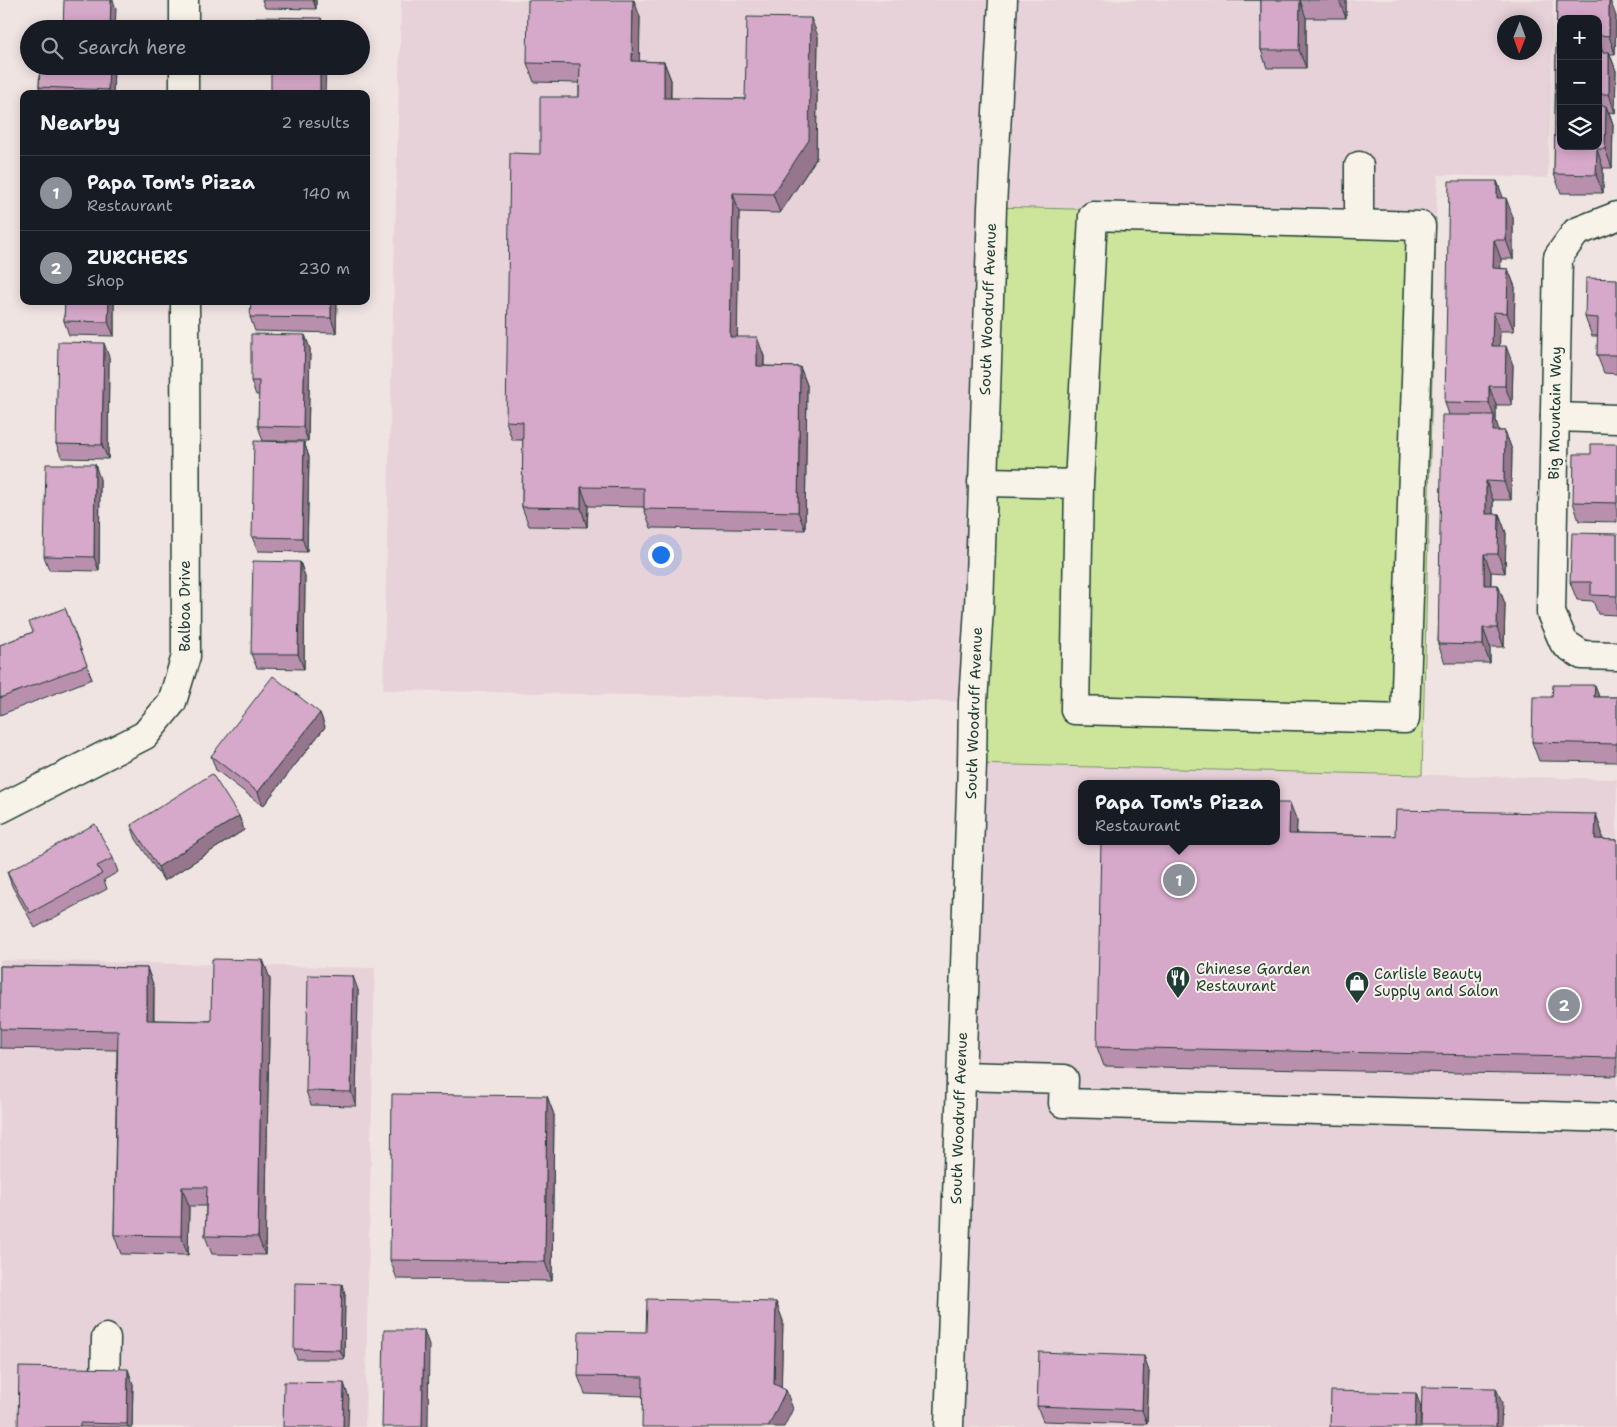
<!DOCTYPE html>
<html lang="en">
<head>
<meta charset="utf-8">
<style>
  :root { --surface:#171b24; --page:#242831; --text:#f1f3f6; --muted:#9ea1a6; --line:#363941; --accent:#8c9099 }
  body { margin:0; font-family:"Shantell Sans",sans-serif; background:var(--page); color:var(--text) }
  .controls { position:absolute; right:15px; top:15px; display:grid; overflow:hidden; border-radius:10px; box-shadow:0 2px 12px #0003 }
  .controls button { width:45px; height:45px; display:grid; place-items:center; padding:0; border:0; border-bottom:1px solid var(--line); background:var(--surface); color:var(--text); font:25px sans-serif }
  .compass { position:absolute; left:1497px; top:15px; width:45px; height:45px; border-radius:50%; background:var(--surface); box-shadow:0 2px 12px #0003; rotate:181deg }
  .you { position:absolute; left:660px; top:554px; width:18px; height:18px; margin:-12px; border:4px solid #fff; border-radius:50%; background:#1a73e8; box-shadow:0 0 0 8px #1a73e833 }
  .badge { display:grid; place-items:center; width:32px; height:32px; border-radius:50%; background:var(--accent); color:#fff; font-size:16px; font-weight:700 }
  .pin { position:absolute; translate:-50% -50%; border:2px solid #fff; box-shadow:0 1px 5px #0006 }
  .popup { position:absolute; left:1078px; top:780px; width:202px; height:65px; box-sizing:border-box; display:grid; place-content:center; border-radius:10px; background:var(--surface); filter:drop-shadow(0 1px 4px #0005); font-size:16px; white-space:nowrap; color:var(--muted) }
  .popup b { font-size:19px; color:var(--text) }
  .popup::after { content:''; position:absolute; left:50%; top:100%; margin-left:-10px; border:10px solid transparent; border-top-color:var(--surface) }
  .list { margin:0; padding:0; list-style:none }
  h2 { display:flex; justify-content:space-between; align-items:center; height:65px; margin:0; padding:0 20px; font-size:21px }
  h2 small { font-size:16px; font-weight:400; color:var(--muted) }
  .list li { display:grid; grid-template-columns:32px 1fr auto; gap:15px; align-items:center; box-sizing:border-box; height:75px; padding:0 20px; border-top:1px solid var(--line) }
  .list b { display:block; font-size:19px; white-space:nowrap }
  .list p { margin:0; font-size:16px; white-space:nowrap; color:var(--muted) }
  .list em { font-size:16px; font-style:normal; color:var(--muted) }
  .icon { flex:none; width:28px; height:28px; fill:none; stroke:currentColor; stroke-width:2; stroke-linecap:round; stroke-linejoin:round }
  .map { position:relative; flex:none; width:1617px; height:1427px; overflow:hidden }
  .search { position:absolute; background:var(--surface); box-shadow:0 2px 12px #0003; left:20px; top:20px; width:350px; height:55px; display:flex; align-items:center; gap:12px; box-sizing:border-box; padding:0 18px; border-radius:28px; color:var(--muted); font-size:19px }
  .panel { position:absolute; background:var(--surface); box-shadow:0 2px 12px #0003; left:20px; top:90px; width:350px; height:215px; border-radius:10px }
  .map>svg:first-child { display:block }
  .built { fill:#e8d2da; fill-rule:evenodd }
  .green { fill:#cde59b; stroke:#769168 }
  .lines { fill:none; stroke-linecap:round; stroke-linejoin:round }
  .minor-casing { stroke:#1f3d34; stroke-width:31 }
  .major-casing { stroke:#1f3d34; stroke-width:31 }
  .minor { stroke:#f7f3e8; stroke-width:28 }
  .major { stroke:#f7f3e8; stroke-width:28 }
  .wall { fill:#b890ad; stroke:#1f3d34; fill-rule:evenodd }
  .shaded-wall { fill:#96768d; stroke:#1f3d34 }
  .building { fill:#d6a8c9; stroke:#1f3d34 }
  .labels { text-anchor:middle; dominant-baseline:central; stroke-width:4; stroke-linejoin:round; paint-order:stroke }
  .street-label { font-size:15px; fill:#1f3d34; stroke:#f7f3e8 }
  .poi-label { font-size:15px; fill:#1f3d34; stroke:#f7f3e8; text-anchor:start }
</style>
</head>
<body>
<div class="map">
<svg width="1617" height="1427" viewBox="0 0 1617 1427">
  <rect width="100%" height="100%" fill="#f0e4e2"/>
  <filter id="ink" filterUnits="userSpaceOnUse"><feTurbulence type="fractalNoise" baseFrequency=".02" numOctaves="2"/><feDisplacementMap in="SourceGraphic" scale="10" xChannelSelector="R" yChannelSelector="G"/><feConvolveMatrix kernelMatrix="1 2 1 2 8 2 1 2 1" color-interpolation-filters="sRGB"/></filter>
  <g filter="url(#ink)">
    <!-- built -->
    <g class="built">
      <path d="M 401,0 L 1553,0 L 1548,178 L 1438,175 L 1436,218 L 992,207 L 973,702 L 383,690 ZM 1504,22 L 1534,22 L 1534,52 L 1504,52 Z"/>
      <path d="M 972,764 L 1617,779 L 1617,1427 L 949,1427 ZM 1082,784 L 1276,784 L 1276,841 L 1082,841 Z"/>
      <path d="M 0,960 L 375,968 L 365,1427 L 0,1427 Z"/>
    </g>
    <!-- green -->
    <path class="green" d="M 992,207 L 1436,218 L 1422,775 L 972,764 Z"/>
    <g class="lines">
      <defs>
        <g id="minor">
          <path d="M 184,0 L 184,29"/>
          <path d="M 184,66 L 184,94"/>
          <path d="M 1617,216 L 1576,232 L 1558,257 L 1551,613 L 1564,643 L 1582,655 L 1617,656"/>
          <path d="M 1359,224 L 1359,166"/>
          <path d="M 1555,417 L 1617,419"/>
          <path d="M 982,482 L 1079,484 L 1075,710 L 1405,719 L 1421,226 L 1093,216 L 1079,484"/>
          <path d="M 0,809 L 145,735 L 172,702 L 186,656 L 185,301"/>
          <path d="M 961,1076 L 1064,1079 L 1063,1103 L 1617,1118"/>
          <path d="M 105,1383 L 106,1338"/>
        </g>
        <path id="major" d="M 949,1427 L 972,764 L 973,702 L 979,608 L 992,207 L 1003,0"/>
      </defs>
      <!-- minor casing -->
      <use href="#minor" class="minor-casing"/>
      <!-- major casing -->
      <use href="#major" class="major-casing"/>
      <!-- minor -->
      <use href="#minor" class="minor"/>
      <!-- major -->
      <use href="#major" class="major"/>
    </g>
    <!-- wall -->
    <g class="wall">
      <path d="M 262,0 L 316,0 L 316,9 L 265,8 Z"/>
      <path d="M 1226,0 L 1346,0 L 1346,18 L 1306,18 L 1306,68 L 1267,68 L 1261,50 L 1261,0 Z"/>
      <path d="M 1557,0 L 1616,16 L 1615,54 L 1610,54 L 1616,71 L 1615,113 L 1609,112 L 1613,124 L 1612,168 L 1603,168 L 1603,193 L 1561,193 L 1554,174 ZM 1561,19 L 1598,19 L 1598,146 Z"/>
      <path d="M 640,17 L 639,61 L 664,62 L 671,80 L 671,98 L 745,99 L 818,36 L 816,159 L 780,213 L 739,212 L 737,337 L 764,356 L 764,366 L 800,367 L 807,385 L 805,530 L 651,528 L 644,509 L 644,507 L 588,506 L 587,527 L 529,526 L 522,507 L 523,440 L 512,440 L 506,421 L 540,154 L 579,97 L 579,83 L 534,82 L 527,63 Z"/>
      <path d="M 40,66 L 114,66 L 113,94 L 42,94 L 39,87 Z"/>
      <path d="M 1497,181 L 1503,198 L 1513,217 L 1513,259 L 1501,259 L 1500,268 L 1508,269 L 1515,287 L 1514,331 L 1500,331 L 1499,346 L 1513,365 L 1512,405 L 1496,405 L 1496,421 L 1499,431 L 1505,431 L 1512,450 L 1511,500 L 1493,500 L 1493,514 L 1499,514 L 1506,533 L 1505,573 L 1491,572 L 1491,585 L 1498,585 L 1505,604 L 1504,647 L 1490,647 L 1490,663 L 1445,663 L 1438,644 L 1449,415 L 1445,402 Z"/>
      <path d="M 1617,279 L 1617,374 L 1604,373 L 1597,355 L 1598,336 L 1592,336 L 1585,317 Z"/>
      <path d="M 65,301 L 114,301 L 114,336 L 69,335 L 64,321 Z"/>
      <path d="M 337,301 L 336,333 L 255,331 L 250,317 Z"/>
      <path d="M 305,335 L 310,349 L 308,441 L 263,441 L 258,426 L 259,395 L 256,395 L 251,381 Z"/>
      <path d="M 109,357 L 108,459 L 62,458 L 56,444 Z"/>
      <path d="M 304,442 L 309,457 L 307,552 L 258,551 L 252,537 Z"/>
      <path d="M 1617,444 L 1617,522 L 1579,521 L 1573,502 Z"/>
      <path d="M 100,479 L 99,571 L 49,570 L 44,556 Z"/>
      <path d="M 1617,534 L 1617,615 L 1598,614 L 1593,601 L 1577,600 L 1570,582 Z"/>
      <path d="M 300,562 L 305,576 L 304,669 L 257,668 L 251,654 Z"/>
      <path d="M 65,608 L 92,679 L 0,715 L 0,645 L 33,632 Z"/>
      <path d="M 1595,685 L 1599,697 L 1617,697 L 1617,762 L 1539,761 L 1532,742 L 1552,697 Z"/>
      <path d="M 320,713 L 325,727 L 263,806 L 216,770 L 211,756 Z"/>
      <path d="M 1596,814 L 1602,833 L 1602,840 L 1617,840 L 1617,1076 L 1104,1066 L 1097,1047 L 1297,821 L 1296,834 L 1395,836 Z"/>
      <path d="M 239,816 L 244,830 L 164,881 L 136,839 L 131,825 Z"/>
      <path d="M 113,858 L 118,872 L 104,880 L 107,889 L 35,928 L 12,886 L 7,872 Z"/>
      <path d="M 263,960 L 270,979 L 265,1255 L 212,1254 L 205,1236 L 206,1206 L 189,1206 L 188,1255 L 121,1254 L 114,1235 L 117,1050 L 0,1048 L 0,966 L 147,968 L 154,987 L 154,1020 L 211,1021 Z"/>
      <path d="M 358,990 L 356,1106 L 311,1105 L 306,1091 Z"/>
      <path d="M 547,1096 L 554,1115 L 552,1281 L 397,1279 L 390,1260 Z"/>
      <path d="M 345,1294 L 344,1359 L 297,1359 L 294,1349 Z"/>
      <path d="M 776,1302 L 783,1321 L 781,1387 L 793,1409 L 643,1396 L 585,1394 L 578,1376 L 646,1332 Z"/>
      <path d="M 1144,1356 L 1149,1371 L 1147,1424 L 1043,1421 L 1037,1406 Z"/>
      <path d="M 133,1384 L 132,1427 L 18,1427 Z"/>
    </g>
    <!-- shaded-wall -->
    <g class="shaded-wall">
      <path d="M 111,0 L 113,0 L 116,9 L 115,29 L 110,29 Z"/>
      <path d="M 313,0 L 316,0 L 316,9 Z"/>
      <path d="M 633,0 L 634,0 L 640,17 L 639,80 L 632,61 Z"/>
      <path d="M 1300,0 L 1306,18 L 1306,68 L 1299,50 Z"/>
      <path d="M 1339,0 L 1346,0 L 1346,18 Z"/>
      <path d="M 1609,0 L 1610,0 L 1616,16 L 1615,54 L 1609,36 Z"/>
      <path d="M 321,18 L 325,29 L 321,29 Z"/>
      <path d="M 811,18 L 818,36 L 816,159 L 780,213 L 773,194 Z"/>
      <path d="M 1598,39 L 1604,54 L 1598,57 Z"/>
      <path d="M 1609,52 L 1616,71 L 1615,113 L 1609,94 Z"/>
      <path d="M 664,62 L 671,80 L 670,117 L 664,98 Z"/>
      <path d="M 109,66 L 114,66 L 113,94 L 109,94 L 108,90 Z"/>
      <path d="M 320,66 L 326,66 L 325,94 L 320,94 Z"/>
      <path d="M 1606,106 L 1613,124 L 1612,168 L 1605,149 Z"/>
      <path d="M 1597,149 L 1603,168 L 1603,193 L 1596,175 Z"/>
      <path d="M 1497,181 L 1504,200 L 1497,198 Z"/>
      <path d="M 733,193 L 739,212 L 737,355 L 730,337 Z"/>
      <path d="M 1506,198 L 1513,217 L 1513,259 L 1506,240 Z"/>
      <path d="M 1494,240 L 1501,259 L 1500,287 L 1493,268 Z"/>
      <path d="M 1508,269 L 1515,287 L 1514,331 L 1507,313 Z"/>
      <path d="M 109,301 L 114,301 L 114,336 L 108,322 Z"/>
      <path d="M 331,301 L 337,301 L 336,333 L 331,318 Z"/>
      <path d="M 1493,312 L 1500,331 L 1499,364 L 1492,346 Z"/>
      <path d="M 305,335 L 310,349 L 308,441 L 303,427 Z"/>
      <path d="M 757,337 L 764,356 L 763,385 L 757,366 Z"/>
      <path d="M 104,343 L 109,357 L 108,459 L 102,445 Z"/>
      <path d="M 1506,346 L 1513,365 L 1512,405 L 1505,386 Z"/>
      <path d="M 800,367 L 807,385 L 805,530 L 798,512 Z"/>
      <path d="M 1489,386 L 1496,405 L 1496,421 L 1500,434 L 1493,431 L 1494,416 L 1489,403 Z"/>
      <path d="M 1505,431 L 1512,450 L 1511,500 L 1504,482 Z"/>
      <path d="M 304,442 L 309,457 L 307,552 L 302,538 Z"/>
      <path d="M 95,464 L 100,479 L 99,571 L 94,557 Z"/>
      <path d="M 1486,481 L 1493,500 L 1493,532 L 1486,514 Z"/>
      <path d="M 581,487 L 588,506 L 587,527 L 581,508 Z"/>
      <path d="M 1499,514 L 1506,533 L 1505,573 L 1498,554 Z"/>
      <path d="M 1484,554 L 1491,572 L 1490,604 L 1484,585 Z"/>
      <path d="M 300,562 L 305,576 L 304,669 L 298,654 Z"/>
      <path d="M 1498,585 L 1505,604 L 1504,647 L 1497,628 Z"/>
      <path d="M 1483,628 L 1490,647 L 1490,663 L 1483,645 Z"/>
      <path d="M 1595,685 L 1601,704 L 1594,697 Z"/>
      <path d="M 320,713 L 325,727 L 263,806 L 258,792 Z"/>
      <path d="M 1290,803 L 1297,821 L 1296,853 L 1289,834 Z"/>
      <path d="M 1596,814 L 1602,833 L 1602,858 L 1595,839 Z"/>
      <path d="M 239,816 L 244,830 L 164,881 L 158,867 Z"/>
      <path d="M 263,960 L 270,979 L 265,1255 L 258,1237 Z"/>
      <path d="M 147,968 L 154,987 L 153,1038 L 147,1020 Z"/>
      <path d="M 353,976 L 358,990 L 356,1106 L 351,1092 Z"/>
      <path d="M 547,1096 L 554,1115 L 552,1281 L 545,1262 Z"/>
      <path d="M 182,1187 L 189,1206 L 188,1255 L 181,1236 Z"/>
      <path d="M 342,1284 L 345,1294 L 344,1359 L 340,1350 Z"/>
      <path d="M 776,1302 L 783,1321 L 781,1401 L 786,1390 L 793,1409 L 784,1427 L 768,1427 L 774,1384 Z"/>
      <path d="M 424,1330 L 429,1345 L 428,1427 L 422,1427 Z"/>
      <path d="M 1144,1356 L 1149,1371 L 1147,1424 L 1142,1410 Z"/>
      <path d="M 128,1369 L 133,1384 L 132,1427 L 128,1427 L 127,1424 Z"/>
      <path d="M 344,1383 L 349,1398 L 348,1427 L 343,1427 Z"/>
      <path d="M 1496,1388 L 1502,1403 L 1501,1427 L 1496,1427 Z"/>
      <path d="M 1416,1393 L 1421,1408 L 1420,1427 L 1415,1427 Z"/>
    </g>
    <!-- building -->
    <g class="building">
      <path d="M 64,0 L 111,0 L 110,29 L 63,29 Z"/>
      <path d="M 528,0 L 633,0 L 632,61 L 664,62 L 664,98 L 745,99 L 747,17 L 811,18 L 809,140 L 773,194 L 733,193 L 730,337 L 757,337 L 757,366 L 800,367 L 798,512 L 644,509 L 644,488 L 581,487 L 581,508 L 522,507 L 523,422 L 506,421 L 510,153 L 540,154 L 540,97 L 579,97 L 580,64 L 527,63 Z"/>
      <path d="M 1261,0 L 1300,0 L 1299,50 L 1261,50 Z"/>
      <path d="M 1557,0 L 1609,0 L 1609,36 L 1598,35 L 1598,19 L 1561,19 L 1561,146 L 1598,146 L 1598,105 L 1606,106 L 1605,149 L 1597,149 L 1596,175 L 1554,174 Z"/>
      <path d="M 256,17 L 321,18 L 321,29 L 256,29 Z"/>
      <rect x="1598" y="52" width="11" height="42"/>
      <path d="M 40,66 L 109,66 L 108,90 L 39,87 Z"/>
      <rect x="271" y="66" width="49" height="28"/>
      <path d="M 1449,181 L 1497,181 L 1497,198 L 1506,198 L 1506,240 L 1494,240 L 1493,268 L 1508,269 L 1507,313 L 1493,312 L 1492,346 L 1506,346 L 1505,386 L 1489,386 L 1489,403 L 1445,402 Z"/>
      <path d="M 1586,278 L 1617,279 L 1617,355 L 1597,355 L 1598,318 L 1585,317 Z"/>
      <path d="M 65,301 L 109,301 L 108,322 L 64,321 Z"/>
      <path d="M 251,301 L 331,301 L 331,318 L 250,317 Z"/>
      <path d="M 251,334 L 305,335 L 303,427 L 258,426 L 259,381 L 251,381 Z"/>
      <path d="M 58,342 L 104,343 L 102,445 L 56,444 Z"/>
      <path d="M 1442,415 L 1494,415 L 1493,431 L 1505,431 L 1504,482 L 1486,481 L 1486,514 L 1499,514 L 1498,554 L 1484,554 L 1484,585 L 1498,585 L 1497,628 L 1483,628 L 1483,645 L 1438,644 Z"/>
      <path d="M 254,441 L 304,442 L 302,538 L 252,537 Z"/>
      <path d="M 1591,444 L 1617,444 L 1617,503 L 1573,502 L 1574,454 L 1591,454 Z"/>
      <path d="M 46,464 L 95,464 L 94,557 L 44,556 Z"/>
      <path d="M 1572,533 L 1617,534 L 1617,596 L 1591,595 L 1591,582 L 1570,582 Z"/>
      <path d="M 253,561 L 300,562 L 298,654 L 251,654 Z"/>
      <path d="M 65,608 L 87,665 L 0,698 L 0,645 L 33,632 L 29,622 Z"/>
      <path d="M 273,676 L 320,713 L 258,792 L 211,756 Z"/>
      <path d="M 1553,685 L 1595,685 L 1594,697 L 1617,697 L 1617,744 L 1532,742 L 1533,697 L 1552,697 Z"/>
      <path d="M 212,774 L 239,816 L 158,867 L 131,825 Z"/>
      <path d="M 1276,803 L 1290,803 L 1289,834 L 1395,836 L 1396,810 L 1596,814 L 1595,839 L 1617,840 L 1617,1058 L 1097,1047 L 1101,841 L 1276,841 Z"/>
      <path d="M 95,824 L 113,858 L 97,866 L 102,874 L 30,913 L 7,872 Z"/>
      <path d="M 212,959 L 263,960 L 258,1237 L 205,1236 L 207,1187 L 182,1187 L 181,1236 L 114,1235 L 118,1031 L 0,1029 L 0,966 L 147,968 L 147,1020 L 211,1021 Z"/>
      <path d="M 308,975 L 353,976 L 351,1092 L 306,1091 Z"/>
      <path d="M 392,1094 L 547,1096 L 545,1262 L 390,1260 Z"/>
      <path d="M 295,1283 L 342,1284 L 340,1350 L 294,1349 Z"/>
      <path d="M 647,1299 L 776,1302 L 774,1384 L 786,1390 L 768,1427 L 642,1427 L 643,1377 L 578,1376 L 579,1331 L 646,1332 Z"/>
      <path d="M 384,1330 L 424,1330 L 422,1427 L 382,1427 Z"/>
      <path d="M 1039,1352 L 1144,1356 L 1142,1410 L 1037,1406 Z"/>
      <path d="M 19,1367 L 128,1369 L 127,1424 L 80,1423 L 80,1427 L 18,1427 Z"/>
      <path d="M 284,1382 L 344,1383 L 343,1427 L 283,1427 Z"/>
      <path d="M 1422,1387 L 1496,1388 L 1496,1427 L 1421,1427 Z"/>
      <path d="M 1331,1391 L 1416,1393 L 1415,1427 L 1330,1427 Z"/>
    </g>
  </g>
  <!-- icons -->
  <defs>
    <symbol id="restaurant-pin" viewBox="-11 -11 22 30"><path d="M0 17L-7.5 6A9.5 9.5 0 1 1 7.5 6Z" fill="#1f3d34" stroke="#f7f3e8"/><path d="M-5-6h1v4h1v-4h1v4h1v-4h1v5L-1.5 .5V6h-2V.5L-5-1ZM5-6V6H3V1.5H1.5Q1.5-4 5-6Z" fill="#fff"/></symbol>
    <symbol id="shop-pin" viewBox="-11 -11 22 30"><path d="M0 17L-7.5 6A9.5 9.5 0 1 1 7.5 6Z" fill="#1f3d34" stroke="#f7f3e8"/><path d="M-5-2.5h2.3a2.7 3.5 0 0 1 5.4 0H5L5.5 6h-11ZM-1.5-2.5h3a1.5 2.3 0 0 0-3 0Z" fill="#fff"/></symbol>
  </defs>
  <g fill-rule="evenodd">
    <use href="#restaurant-pin" x="1164" y="964" width="28" height="38"/>
    <use href="#shop-pin" x="1343" y="969" width="28" height="38"/>
  </g>
  <g class="labels">
    <!-- street labels -->
    <g class="street-label">
      <text transform="translate(988 309) rotate(-88)">South Woodruff Avenue</text>
      <text transform="translate(1555 413) rotate(-89)">Big Mountain Way</text>
      <text transform="translate(185 606) rotate(-90)">Balboa Drive</text>
      <text transform="translate(974 713) rotate(-88)">South Woodruff Avenue</text>
      <text transform="translate(959 1118) rotate(-88)">South Woodruff Avenue</text>
    </g>
    <!-- poi labels -->
    <g class="poi-label">
      <text x="1196" y="969">Chinese Garden<tspan x="1196" dy="17">Restaurant</tspan></text>
      <text x="1374" y="974">Carlisle Beauty<tspan x="1374" dy="17">Supply and Salon</tspan></text>
    </g>
  </g>
</svg>
<div class="controls">
<button>+</button>
<button>−</button>
<button><svg class="icon" aria-label="layers" viewBox="0 0 24 24"><path d="M12 4l9 5-9 5-9-5zM3 14l9 5 9-5"/></svg></button>
</div>
<svg class="compass" viewBox="-18 -18 36 36"><path d="M0-13l5 13h-10z" fill="#e53935"/><path d="M0 13l5-13h-10z" fill="#9ea1a6"/></svg>
<div class="you"></div>
<div class="pin badge" style="left:1179px;top:880px">1</div>
<div class="popup"><b>Papa Tom's Pizza</b>Restaurant</div>
<div class="pin badge" style="left:1564px;top:1005px">2</div>
<div class="search"><svg class="icon" aria-label="search" viewBox="0 0 24 24"><circle cx="10" cy="10" r="6"/><path d="M15 15l6 6"/></svg>Search here</div>
<section class="panel">
<h2>Nearby<small>2 results</small></h2>
<ul class="list">
<li><span class="badge">1</span><div><b>Papa Tom's Pizza</b><p>Restaurant</p></div><em>140 m</em></li>
<li><span class="badge">2</span><div><b>ZURCHERS</b><p>Shop</p></div><em>230 m</em></li>
</ul>
</section>
</div>
</body>
</html>
